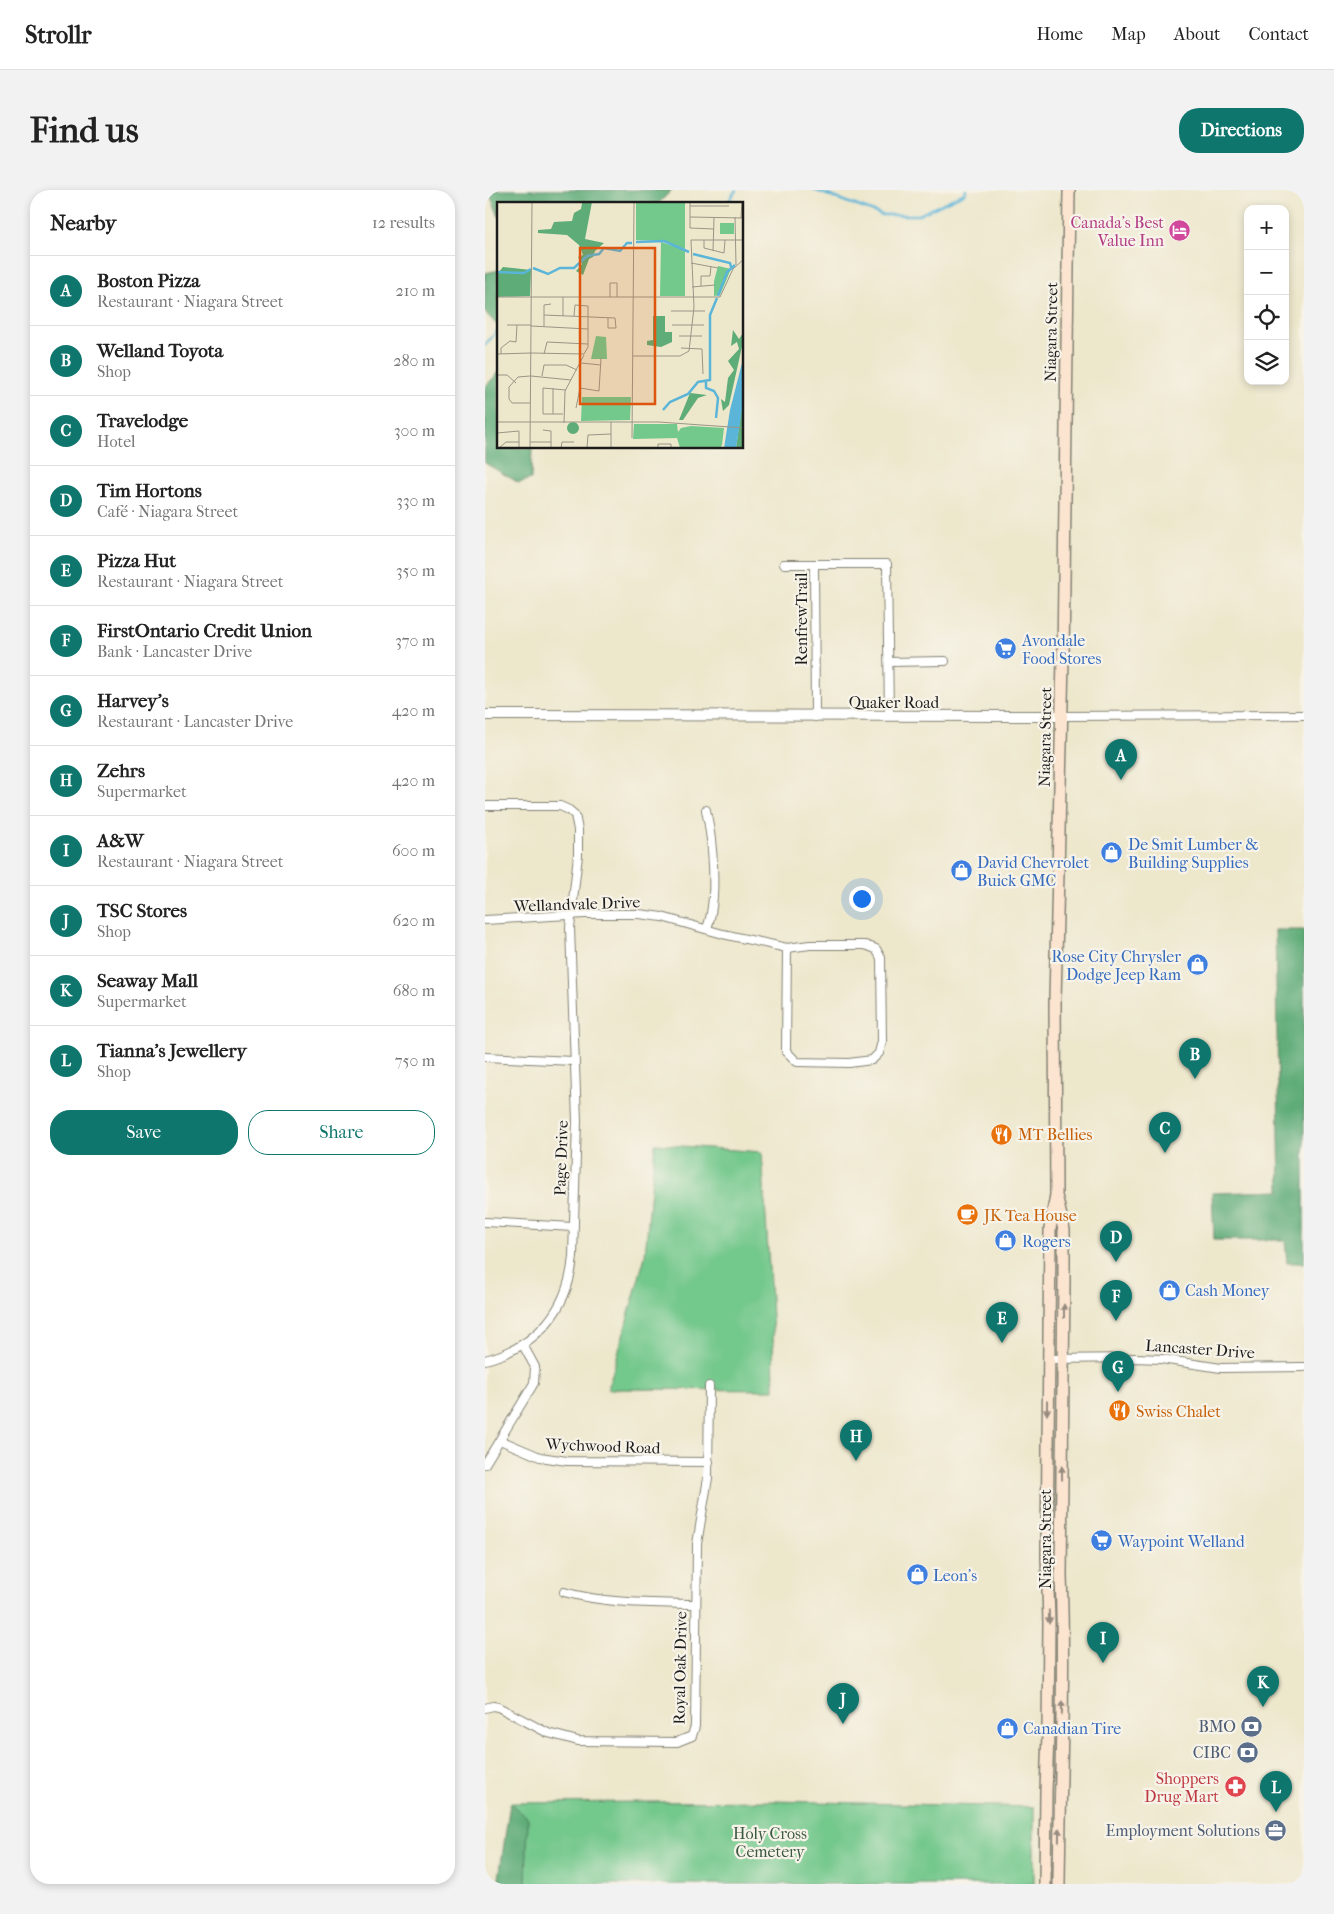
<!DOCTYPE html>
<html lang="en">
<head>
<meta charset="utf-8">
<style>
  :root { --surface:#fff; --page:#f2f2f2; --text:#222; --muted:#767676; --line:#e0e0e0; --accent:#0f766e }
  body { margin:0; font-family:"IM FELL French Canon",serif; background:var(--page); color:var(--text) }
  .controls { position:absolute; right:15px; top:15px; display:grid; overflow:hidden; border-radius:10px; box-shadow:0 2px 8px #0003 }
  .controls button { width:45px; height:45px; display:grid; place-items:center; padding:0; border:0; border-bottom:1px solid var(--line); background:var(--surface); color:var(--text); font:25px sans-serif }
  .you { position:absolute; left:376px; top:708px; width:18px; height:18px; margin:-12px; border:4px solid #fff; border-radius:50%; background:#1a73e8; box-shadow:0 0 0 8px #1a73e833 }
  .badge { display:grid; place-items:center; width:32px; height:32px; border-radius:50%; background:var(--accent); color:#fff; font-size:16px; font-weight:700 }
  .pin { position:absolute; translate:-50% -41px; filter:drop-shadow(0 1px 2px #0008) }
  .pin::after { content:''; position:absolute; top:26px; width:18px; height:15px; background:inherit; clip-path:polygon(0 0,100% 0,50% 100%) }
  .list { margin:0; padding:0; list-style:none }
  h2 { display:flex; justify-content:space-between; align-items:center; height:65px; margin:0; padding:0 20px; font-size:21px }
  h2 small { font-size:16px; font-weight:400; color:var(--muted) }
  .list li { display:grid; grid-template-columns:32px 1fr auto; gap:15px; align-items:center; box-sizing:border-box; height:70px; padding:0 20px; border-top:1px solid var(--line) }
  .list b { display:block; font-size:19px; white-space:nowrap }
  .list p { margin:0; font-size:16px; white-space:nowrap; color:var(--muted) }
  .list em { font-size:16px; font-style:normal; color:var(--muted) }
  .actions { display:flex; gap:10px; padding:15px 20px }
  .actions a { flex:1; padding:11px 0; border:1px solid var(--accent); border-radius:20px; text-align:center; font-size:18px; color:var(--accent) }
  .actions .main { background:var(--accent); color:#fff }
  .icon { flex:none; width:28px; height:28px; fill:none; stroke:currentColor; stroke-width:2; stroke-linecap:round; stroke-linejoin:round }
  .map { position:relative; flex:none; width:819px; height:1694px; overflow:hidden; border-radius:20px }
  header { display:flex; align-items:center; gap:30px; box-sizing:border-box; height:70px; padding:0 25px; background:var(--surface); border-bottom:1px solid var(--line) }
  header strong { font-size:24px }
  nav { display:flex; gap:28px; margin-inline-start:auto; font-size:18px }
  .intro { display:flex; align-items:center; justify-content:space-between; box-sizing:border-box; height:120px; padding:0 30px }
  h1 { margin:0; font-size:35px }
  .button { padding:12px 22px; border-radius:20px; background:var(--accent); color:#fff; font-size:18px; font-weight:700 }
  main { display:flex; gap:30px; padding:0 30px }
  aside { flex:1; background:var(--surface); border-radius:20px; box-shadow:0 2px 8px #0003 }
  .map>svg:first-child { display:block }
  .green { fill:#73c88c; stroke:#487254 }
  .forest { fill:#5eac78; stroke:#3d644a }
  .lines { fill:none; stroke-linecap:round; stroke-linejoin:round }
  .stream { stroke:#5ab5d8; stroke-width:2.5 }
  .minor-casing { stroke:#848274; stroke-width:10 }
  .tertiary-casing { stroke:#848274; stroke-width:12 }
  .secondary-casing { stroke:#848274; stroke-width:14 }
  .minor { stroke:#fff; stroke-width:8 }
  .tertiary { stroke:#fff; stroke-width:10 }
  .secondary { stroke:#fce5d0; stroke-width:11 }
  .oneway { fill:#978b7f }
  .labels { text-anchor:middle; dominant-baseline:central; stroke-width:4.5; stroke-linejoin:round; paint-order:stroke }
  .hotel-label { font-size:16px; fill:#b23c85; stroke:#f7f3e8; text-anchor:end }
  .street-label { font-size:16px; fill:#1c1c1c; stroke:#f7f3e8 }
  .shop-label { font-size:16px; fill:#366cbe; stroke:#f7f3e8; text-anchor:start }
  .food-label { font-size:16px; fill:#c56008; stroke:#f7f3e8; text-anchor:start }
  .service-label { font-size:16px; fill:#4e5e75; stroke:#f7f3e8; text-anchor:end }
  .health-label { font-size:16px; fill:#be3a42; stroke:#f7f3e8; text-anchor:end }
  .park-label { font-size:16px; fill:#3a5843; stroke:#f7f3e8 }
  .inset-river { fill:none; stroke:#5ab5d8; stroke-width:2.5 }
  .inset-road { fill:none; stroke:#999686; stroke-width:1 }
  .view { fill:#de560d; fill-opacity:0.15; stroke:#de560d; stroke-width:2.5 }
  .inset-edge { fill:none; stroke:#1c1c1c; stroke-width:2.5 }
</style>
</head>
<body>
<header>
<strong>Strollr</strong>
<nav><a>Home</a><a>Map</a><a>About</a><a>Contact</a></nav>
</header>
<div class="intro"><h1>Find us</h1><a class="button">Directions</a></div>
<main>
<aside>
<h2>Nearby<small>12 results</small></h2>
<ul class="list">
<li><span class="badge">A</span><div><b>Boston Pizza</b><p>Restaurant · Niagara Street</p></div><em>210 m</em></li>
<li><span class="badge">B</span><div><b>Welland Toyota</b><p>Shop</p></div><em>280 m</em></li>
<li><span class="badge">C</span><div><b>Travelodge</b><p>Hotel</p></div><em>300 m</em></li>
<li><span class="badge">D</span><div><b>Tim Hortons</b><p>Café · Niagara Street</p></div><em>330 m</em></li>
<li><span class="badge">E</span><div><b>Pizza Hut</b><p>Restaurant · Niagara Street</p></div><em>350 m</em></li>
<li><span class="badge">F</span><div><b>FirstOntario Credit Union</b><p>Bank · Lancaster Drive</p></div><em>370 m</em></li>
<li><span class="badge">G</span><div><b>Harvey's</b><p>Restaurant · Lancaster Drive</p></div><em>420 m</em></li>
<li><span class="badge">H</span><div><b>Zehrs</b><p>Supermarket</p></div><em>420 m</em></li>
<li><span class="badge">I</span><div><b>A&amp;W</b><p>Restaurant · Niagara Street</p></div><em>600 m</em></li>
<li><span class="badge">J</span><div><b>TSC Stores</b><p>Shop</p></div><em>620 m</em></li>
<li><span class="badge">K</span><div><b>Seaway Mall</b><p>Supermarket</p></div><em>680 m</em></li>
<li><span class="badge">L</span><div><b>Tianna's Jewellery</b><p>Shop</p></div><em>750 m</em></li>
</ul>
<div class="actions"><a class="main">Save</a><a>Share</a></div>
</aside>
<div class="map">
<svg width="819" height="1694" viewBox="0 0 819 1694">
  <rect width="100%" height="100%" fill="#f7f3e8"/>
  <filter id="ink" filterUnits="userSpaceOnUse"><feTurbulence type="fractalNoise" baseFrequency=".02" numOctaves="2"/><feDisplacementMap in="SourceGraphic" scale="10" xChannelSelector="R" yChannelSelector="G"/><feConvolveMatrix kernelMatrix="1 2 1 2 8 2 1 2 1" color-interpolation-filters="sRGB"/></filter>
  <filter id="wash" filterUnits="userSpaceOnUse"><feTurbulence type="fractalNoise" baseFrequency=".0096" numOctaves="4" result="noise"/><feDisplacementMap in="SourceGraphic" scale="20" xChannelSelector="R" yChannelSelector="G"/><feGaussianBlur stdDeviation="1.12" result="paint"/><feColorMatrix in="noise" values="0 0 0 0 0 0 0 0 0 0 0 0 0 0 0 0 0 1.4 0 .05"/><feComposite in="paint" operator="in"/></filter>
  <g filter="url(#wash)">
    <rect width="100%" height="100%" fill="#ede7cc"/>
    <!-- green -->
    <g class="green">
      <path d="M 170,954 L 277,962 L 288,1143 L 289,1200 L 123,1199 L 160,1066 Z"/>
      <path d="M 289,1611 L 549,1617 L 549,1694 L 21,1694 L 25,1613 Z"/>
    </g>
    <!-- forest -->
    <g class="forest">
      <path d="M 3,0 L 187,0 L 173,14 L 14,14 L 14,27 Z"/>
      <path d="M 14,80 L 14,137 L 0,122 L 0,83 Z"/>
      <path d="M 14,182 L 14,258 L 47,258 L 46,289 L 34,293 L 0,273 L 0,197 Z"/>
      <path d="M 790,740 L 819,740 L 819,1073 L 802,1073 L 800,1050 L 729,1050 L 727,1003 L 795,1001 Z"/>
      <path d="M 25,1613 L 43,1628 L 41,1694 L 13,1694 Z"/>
    </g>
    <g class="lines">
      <!-- stream -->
      <g class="stream">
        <path d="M 329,0 L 397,25 L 434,25 L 480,3 L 481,0"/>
        <path d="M 242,14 L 251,0"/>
        <path d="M 0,155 L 14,139"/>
      </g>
    </g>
  </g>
  <g filter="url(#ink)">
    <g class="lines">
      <defs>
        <g id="minor">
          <path d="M 299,374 L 329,374"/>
          <path d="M 404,472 L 460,471"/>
          <path d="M 576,526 L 819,525"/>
          <path d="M 330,527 L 329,374 L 402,374 L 404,526"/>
          <path d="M 0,616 L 75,616 L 84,620 L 90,625 L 93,640 L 93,665 L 85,738 L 92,931 L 88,1066 C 84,1119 52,1157 0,1170"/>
          <path d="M 221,620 C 228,651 233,710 222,738"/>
          <path d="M 0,730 L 100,724 L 154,724 L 177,727 L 238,744 L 302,758 L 325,755 L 380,755 L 391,759 L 396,768 L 397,851 L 394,863 L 387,870 L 364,873 L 312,872 L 301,861 L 302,758"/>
          <path d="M 0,867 L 88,871"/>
          <path d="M 0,1032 L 88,1037"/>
          <path d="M 563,1169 L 650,1168 L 676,1169 L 736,1178 L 819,1177"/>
          <path d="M 15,1250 L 55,1267 L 82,1271 L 224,1272"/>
          <path d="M 0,1274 L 49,1193 L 50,1177 L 38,1155"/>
          <path d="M 79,1402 C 122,1414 166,1413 210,1414"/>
          <path d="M 0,1518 L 8,1516 L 13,1517 L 63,1543 L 93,1551 L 192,1552 L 207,1546 L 210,1536 L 212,1354 L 223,1288 L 224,1196"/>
        </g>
        <path id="tertiary" d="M 0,525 L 576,526"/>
        <g id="secondary">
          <path d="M 572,1009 L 579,1040 L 579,1089 L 576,1386 C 580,1489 575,1591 574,1694"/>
          <path d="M 560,1694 L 561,1601 L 563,1544 L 564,1432 L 562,1366 L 565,1039 L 571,1005 L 570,810 L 578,469 L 584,0"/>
        </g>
      </defs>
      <!-- minor casing -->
      <use href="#minor" class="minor-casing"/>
      <!-- tertiary casing -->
      <use href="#tertiary" class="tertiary-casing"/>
      <!-- secondary casing -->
      <use href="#secondary" class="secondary-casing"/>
      <!-- minor -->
      <use href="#minor" class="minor"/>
      <!-- tertiary -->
      <use href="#tertiary" class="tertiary"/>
      <!-- secondary -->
      <use href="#secondary" class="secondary"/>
    </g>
    <!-- one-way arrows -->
    <defs><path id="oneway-solid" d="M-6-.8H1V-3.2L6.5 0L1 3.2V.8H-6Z" transform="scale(1.25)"/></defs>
    <g class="oneway">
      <use href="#oneway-solid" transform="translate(579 1121) rotate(-90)"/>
      <use href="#oneway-solid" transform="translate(562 1218) rotate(90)"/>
      <use href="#oneway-solid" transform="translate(577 1283) rotate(-91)"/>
      <use href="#oneway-solid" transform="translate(564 1427) rotate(89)"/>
      <use href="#oneway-solid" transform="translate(577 1518) rotate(-89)"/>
      <use href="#oneway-solid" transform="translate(574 1645) rotate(-89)"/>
    </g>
  </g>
  <!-- icons -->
  <defs>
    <symbol id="hotel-disc" viewBox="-11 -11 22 22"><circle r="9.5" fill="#d1479c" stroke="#f7f3e8"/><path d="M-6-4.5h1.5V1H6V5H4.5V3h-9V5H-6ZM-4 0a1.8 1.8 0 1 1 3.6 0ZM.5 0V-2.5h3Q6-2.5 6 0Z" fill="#fff"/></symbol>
    <symbol id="supermarket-disc" viewBox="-11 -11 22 22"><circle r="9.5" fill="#3f7fe0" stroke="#f7f3e8"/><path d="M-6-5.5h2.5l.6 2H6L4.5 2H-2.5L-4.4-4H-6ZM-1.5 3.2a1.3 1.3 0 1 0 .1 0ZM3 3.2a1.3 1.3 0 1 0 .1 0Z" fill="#fff"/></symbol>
    <symbol id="shop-disc" viewBox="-11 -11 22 22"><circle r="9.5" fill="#3f7fe0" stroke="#f7f3e8"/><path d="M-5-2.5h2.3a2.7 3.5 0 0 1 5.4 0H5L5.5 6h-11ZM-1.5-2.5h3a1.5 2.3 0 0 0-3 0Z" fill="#fff"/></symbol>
    <symbol id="restaurant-disc" viewBox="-11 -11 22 22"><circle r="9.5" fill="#e8710a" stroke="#f7f3e8"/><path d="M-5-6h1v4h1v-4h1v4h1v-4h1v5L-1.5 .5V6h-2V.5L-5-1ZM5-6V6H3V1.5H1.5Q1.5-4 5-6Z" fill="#fff"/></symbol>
    <symbol id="cafe-disc" viewBox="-11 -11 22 22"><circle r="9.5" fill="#e8710a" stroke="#f7f3e8"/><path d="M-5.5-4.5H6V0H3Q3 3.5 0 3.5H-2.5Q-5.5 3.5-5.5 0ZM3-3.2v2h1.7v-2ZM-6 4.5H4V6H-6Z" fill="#fff"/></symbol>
    <symbol id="bank-disc" viewBox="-11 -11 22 22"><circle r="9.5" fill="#5c6f8a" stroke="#f7f3e8"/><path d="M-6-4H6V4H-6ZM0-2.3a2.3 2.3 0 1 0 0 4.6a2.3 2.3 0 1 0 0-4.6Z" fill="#fff"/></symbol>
    <symbol id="pharmacy-disc" viewBox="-11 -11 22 22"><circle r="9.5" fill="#e0444e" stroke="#f7f3e8"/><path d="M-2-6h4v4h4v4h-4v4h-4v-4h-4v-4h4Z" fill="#fff"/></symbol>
    <symbol id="office-disc" viewBox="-11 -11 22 22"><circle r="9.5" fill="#5c6f8a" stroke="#f7f3e8"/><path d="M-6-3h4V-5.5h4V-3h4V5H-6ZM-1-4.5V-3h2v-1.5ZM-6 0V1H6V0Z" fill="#fff"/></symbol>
  </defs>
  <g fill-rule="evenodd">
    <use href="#hotel-disc" x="682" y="28" width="25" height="25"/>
    <use href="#supermarket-disc" x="508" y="446" width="25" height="25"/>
    <use href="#shop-disc" x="614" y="650" width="25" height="25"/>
    <use href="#shop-disc" x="464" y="668" width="25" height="25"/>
    <use href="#shop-disc" x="700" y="762" width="25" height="25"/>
    <use href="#restaurant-disc" x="504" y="932" width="25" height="25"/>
    <use href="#cafe-disc" x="470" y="1012" width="25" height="25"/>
    <use href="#shop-disc" x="508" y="1038" width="25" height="25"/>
    <use href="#shop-disc" x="672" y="1088" width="25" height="25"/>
    <use href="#restaurant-disc" x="622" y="1208" width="25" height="25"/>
    <use href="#supermarket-disc" x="604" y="1338" width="25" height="25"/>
    <use href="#shop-disc" x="420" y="1372" width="25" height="25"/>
    <use href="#bank-disc" x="754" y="1524" width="25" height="25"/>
    <use href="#shop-disc" x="510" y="1526" width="25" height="25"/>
    <use href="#bank-disc" x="750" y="1550" width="25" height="25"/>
    <use href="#pharmacy-disc" x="738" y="1584" width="25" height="25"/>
    <use href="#office-disc" x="778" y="1628" width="25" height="25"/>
  </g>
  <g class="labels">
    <!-- hotel labels -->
    <g class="hotel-label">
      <text x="679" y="32">Canada's Best<tspan x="679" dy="18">Value Inn</tspan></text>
    </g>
    <!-- street labels -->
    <g class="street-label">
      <text transform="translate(566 142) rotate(-89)">Niagara Street</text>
      <text transform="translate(316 429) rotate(-90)">RenfrewTrail</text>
      <text x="409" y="512">Quaker Road</text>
      <text transform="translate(560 547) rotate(-89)">Niagara Street</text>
      <text transform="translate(92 714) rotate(-2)">Wellandvale Drive</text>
      <text transform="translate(76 968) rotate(-88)">Page Drive</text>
      <text transform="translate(715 1159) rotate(4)">Lancaster Drive</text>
      <text transform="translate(118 1256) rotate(2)">Wychwood Road</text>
      <text transform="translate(560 1349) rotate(-90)">Niagara Street</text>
      <text transform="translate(195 1478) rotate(-89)">Royal Oak Drive</text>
    </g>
    <!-- shop labels -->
    <g class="shop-label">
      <text x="537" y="450">Avondale<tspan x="537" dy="18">Food Stores</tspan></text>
      <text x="643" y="654">De Smit Lumber &amp;<tspan x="643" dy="18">Building Supplies</tspan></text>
      <text x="492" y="672">David Chevrolet<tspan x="492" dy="18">Buick GMC</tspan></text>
      <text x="696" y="766" text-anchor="end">Rose City Chrysler<tspan x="696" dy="18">Dodge Jeep Ram</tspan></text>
      <text x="537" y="1051">Rogers</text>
      <text x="700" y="1100">Cash Money</text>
      <text x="633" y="1351">Waypoint Welland</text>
      <text x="448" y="1385">Leon's</text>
      <text x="538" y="1538">Canadian Tire</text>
    </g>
    <!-- food labels -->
    <g class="food-label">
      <text x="533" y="944">MT Bellies</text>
      <text x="499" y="1025">JK Tea House</text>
      <text x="651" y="1221">Swiss Chalet</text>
    </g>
    <!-- service labels -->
    <g class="service-label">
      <text x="751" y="1536">BMO</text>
      <text x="746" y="1562">CIBC</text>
      <text x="775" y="1640">Employment Solutions</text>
    </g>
    <!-- health labels -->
    <g class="health-label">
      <text x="734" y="1588">Shoppers<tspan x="734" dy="18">Drug Mart</tspan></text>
    </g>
    <!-- park labels -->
    <g class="park-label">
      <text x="285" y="1643">Holy Cross<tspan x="285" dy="18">Cemetery</tspan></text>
    </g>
  </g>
  <!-- overview -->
  <g transform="translate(12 12)">
    <rect width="246" height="246" fill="#ede7cc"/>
    <path d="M 139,0 L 188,0 L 188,47 L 168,39 L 139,38 ZM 223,21 L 237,21 L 237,32 L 223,32 ZM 164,40 L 188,48 L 188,94 L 163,94 ZM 221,64 L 234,67 L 223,93 L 217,94 L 217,79 ZM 99,134 L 109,135 L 110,157 L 94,157 ZM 85,195 L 134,195 L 133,218 L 84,219 ZM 137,222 L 180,222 L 181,230 L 184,226 L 194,224 L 227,226 L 225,243 L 223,246 L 183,246 L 180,236 L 136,237 Z" fill="#73c88c"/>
    <path d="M 95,0 L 88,37 L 107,41 L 98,49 L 96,55 L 92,57 L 86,73 L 79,69 L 85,62 L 81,55 L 86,53 L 82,43 L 70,33 L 41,31 L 41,28 L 54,27 L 57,20 L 75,19 L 77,11 L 84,7 L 85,1 ZM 6,65 L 34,68 L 33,94 L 0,95 L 0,72 ZM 156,114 L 168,114 L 168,130 L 175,130 L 175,140 L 164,145 L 150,143 L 150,139 L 156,138 ZM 236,128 L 242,137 L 246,131 L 246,140 L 232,203 L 226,209 L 224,197 L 228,200 L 231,176 L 237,168 L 231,159 L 242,147 L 240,140 L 234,144 ZM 193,191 L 210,193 L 201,196 L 186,218 L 182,218 ZM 246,202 L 246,246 L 239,246 L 244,211 ZM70 226a6 6 0 1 1 12 0a6 6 0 1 1-12 0Z" fill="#5eac78"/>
    <path d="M 246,157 L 246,202 L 239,246 L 227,246 L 233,208 Z" fill="#5ab5d8"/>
    <path class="inset-river" d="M 139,40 L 167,39 L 192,50M 196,52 L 233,61 L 234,65M 36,66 L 51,72 L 63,66 L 77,66 L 90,54 L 102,52 L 107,46 L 123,49 L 130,41 L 135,41M 0,70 L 27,71 L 34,67M 221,94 L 230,70 L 238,63M 209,180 L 209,186 L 217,189 L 221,196 L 219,216M 166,208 L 173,200 L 191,192 L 201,180 L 213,178 L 213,113 L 220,96"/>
    <path class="inset-road" d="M 193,0 L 193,26 L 217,27M 193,4 L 232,4M 193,15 L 247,16M 238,15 L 239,63M 244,16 L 245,0M 207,38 L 207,46 L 227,51 L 228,38M 216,49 L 217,16M 194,61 L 221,66M 204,84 L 204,74 L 213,74 L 214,64M 195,85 L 218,83M 0,95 L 223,95 L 236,67 L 247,57M 113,95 L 113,81 L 120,81 L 120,95M 174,109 L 208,109M 47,113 L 118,116 L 119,126 L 111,126 L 111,116M 66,114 L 66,95M 10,123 L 34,123M 175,123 L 207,123M 34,124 L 91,127M 47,124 L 47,103 L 54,102M 182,134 L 205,134M 184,146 L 205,147 L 206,172M 34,151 L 87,152 L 91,145 L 91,104 L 78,103 L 77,114M 0,152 L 34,151M 4,152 L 4,146 L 13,139 L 19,140 L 20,123M 47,152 L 50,140 L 91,142M 136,154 L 183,154 L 192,149 L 197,105 L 194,38 L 247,38M 84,161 L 104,163M 0,173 L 10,173 L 19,181M 34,174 L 74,178M 45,174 L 47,163 L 69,163 L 80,168M 33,201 L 15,201 L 12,197 L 12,185 L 21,175 L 33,174M 79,206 L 83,186 L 102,189 L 104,156M 56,212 L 56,186M 66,212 L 46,212 L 46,186 L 69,188M 0,220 L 162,220 L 247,226M 67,221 L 68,189 L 87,153M 46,228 L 54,229 L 54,246M 0,231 L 22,229 L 22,246M 135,236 L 137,0M 33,240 L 54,240M 2,246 L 9,240 L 22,240M 33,246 L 35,0M 64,246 L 65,240 L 77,240M 90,246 L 91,233 L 114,232M 114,246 L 114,220M 161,246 L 161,242 L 174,242 L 174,246"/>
    <path class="view" d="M 83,46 L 158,46 L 158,202 L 83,202 Z"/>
    <rect width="246" height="246" class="inset-edge"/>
  </g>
</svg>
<div class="controls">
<button>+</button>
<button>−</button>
<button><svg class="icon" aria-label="locate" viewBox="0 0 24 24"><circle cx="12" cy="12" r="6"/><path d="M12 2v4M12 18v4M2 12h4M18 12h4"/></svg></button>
<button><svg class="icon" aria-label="layers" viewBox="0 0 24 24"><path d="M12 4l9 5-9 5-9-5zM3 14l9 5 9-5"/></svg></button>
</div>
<div class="you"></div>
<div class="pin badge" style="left:636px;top:590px">A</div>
<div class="pin badge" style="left:710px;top:889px">B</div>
<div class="pin badge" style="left:680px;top:963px">C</div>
<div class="pin badge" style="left:631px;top:1072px">D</div>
<div class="pin badge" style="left:517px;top:1153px">E</div>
<div class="pin badge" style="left:631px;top:1131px">F</div>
<div class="pin badge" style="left:633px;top:1202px">G</div>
<div class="pin badge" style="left:371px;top:1271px">H</div>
<div class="pin badge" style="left:618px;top:1473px">I</div>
<div class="pin badge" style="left:358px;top:1534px">J</div>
<div class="pin badge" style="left:778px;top:1517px">K</div>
<div class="pin badge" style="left:791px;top:1622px">L</div>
</div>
</main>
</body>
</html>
